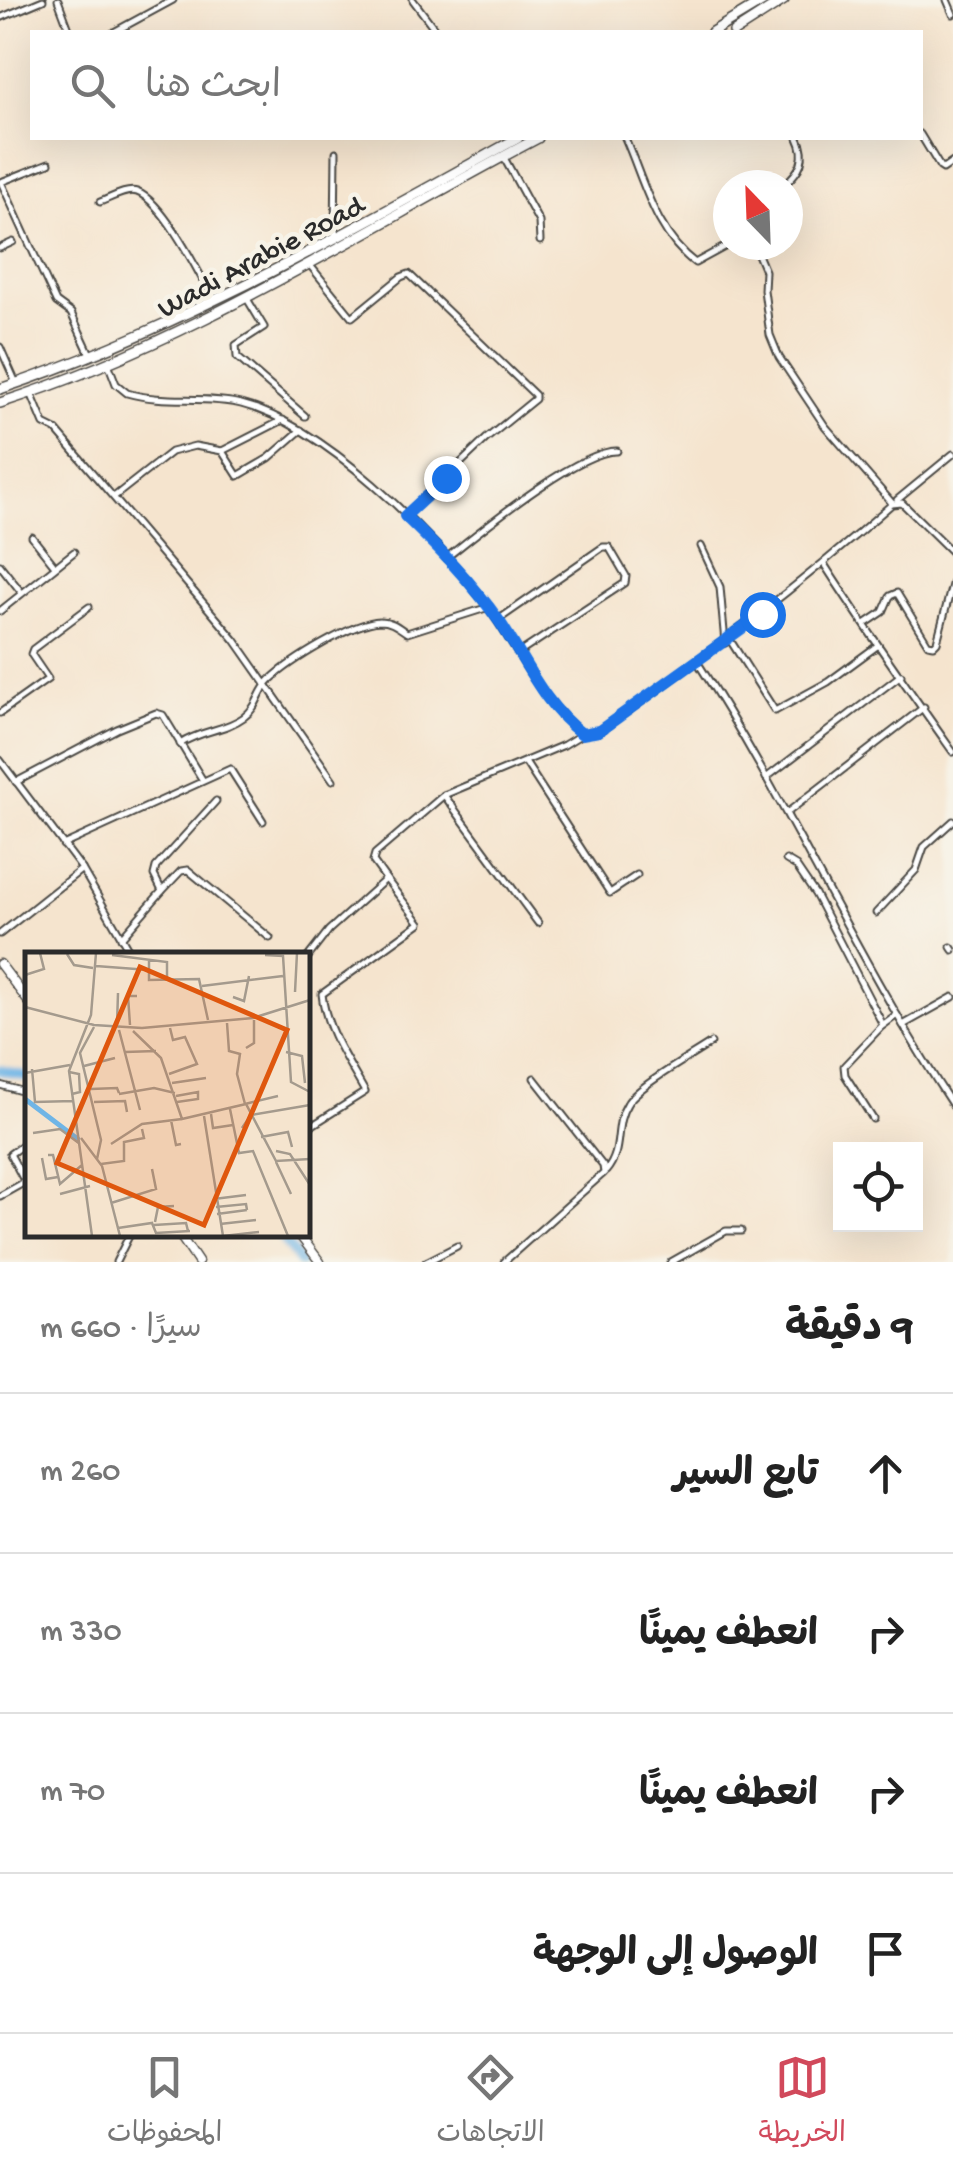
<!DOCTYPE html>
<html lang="ar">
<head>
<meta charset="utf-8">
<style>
  :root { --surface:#fff; --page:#f6f6f6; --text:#222; --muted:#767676; --line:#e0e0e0; --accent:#d1495b }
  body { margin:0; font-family:"Gochi Hand","Playpen Sans Arabic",sans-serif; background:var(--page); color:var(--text); direction:rtl }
  .controls { position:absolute; right:30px; bottom:30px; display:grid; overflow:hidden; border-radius:0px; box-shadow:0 10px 40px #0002 }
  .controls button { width:90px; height:90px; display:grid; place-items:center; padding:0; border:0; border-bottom:2px solid var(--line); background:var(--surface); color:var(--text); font:50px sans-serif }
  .compass { position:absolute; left:713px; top:170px; width:90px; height:90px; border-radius:50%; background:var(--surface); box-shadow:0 10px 40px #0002; rotate:337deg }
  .stop { position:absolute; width:30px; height:30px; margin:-22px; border:8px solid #1a73e8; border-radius:50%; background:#fff }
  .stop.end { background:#1a73e8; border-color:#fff; box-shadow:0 2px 10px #0008 }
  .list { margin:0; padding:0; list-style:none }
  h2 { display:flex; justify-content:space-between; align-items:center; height:130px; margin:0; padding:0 40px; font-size:42px }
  h2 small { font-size:32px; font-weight:400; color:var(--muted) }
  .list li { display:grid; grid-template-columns:65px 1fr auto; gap:30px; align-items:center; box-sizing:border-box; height:160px; padding:0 40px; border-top:2px solid var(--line) }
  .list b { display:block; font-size:38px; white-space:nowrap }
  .list em { font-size:32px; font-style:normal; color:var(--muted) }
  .icon { flex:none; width:55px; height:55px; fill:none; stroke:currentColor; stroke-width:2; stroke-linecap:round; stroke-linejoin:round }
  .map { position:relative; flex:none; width:953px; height:1262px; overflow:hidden; direction:ltr }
  .search { position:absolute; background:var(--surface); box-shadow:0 10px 40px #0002; left:30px; right:30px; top:30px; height:110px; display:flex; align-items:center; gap:25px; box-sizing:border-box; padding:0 35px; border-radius:0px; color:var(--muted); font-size:38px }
  .sheet { height:770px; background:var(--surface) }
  nav { display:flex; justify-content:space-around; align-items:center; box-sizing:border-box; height:140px; border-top:2px solid var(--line); background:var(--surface); font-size:28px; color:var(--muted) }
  nav a { display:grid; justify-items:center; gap:5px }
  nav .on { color:var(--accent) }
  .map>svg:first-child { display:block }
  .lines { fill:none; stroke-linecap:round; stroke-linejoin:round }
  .river { stroke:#6fb5e6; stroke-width:10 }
  .minor-casing { stroke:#494743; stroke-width:9 }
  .secondary-casing { stroke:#494743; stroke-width:11 }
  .primary-casing { stroke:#494743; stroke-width:11 }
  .trunk-casing { stroke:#494743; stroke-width:12 }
  .minor { stroke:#fff; stroke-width:5 }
  .secondary { stroke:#fff; stroke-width:8 }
  .primary { stroke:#fff; stroke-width:8 }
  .trunk { stroke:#fff; stroke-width:9 }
  .route { stroke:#1a73e8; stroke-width:12 }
  .labels { text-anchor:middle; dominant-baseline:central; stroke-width:9; stroke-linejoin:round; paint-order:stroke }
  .street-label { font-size:30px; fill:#2b2b2b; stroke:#f7f3e8 }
  .inset-river { fill:none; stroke:#6fb5e6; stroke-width:5 }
  .inset-road { fill:none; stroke:#a49a8d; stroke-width:2.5 }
  .view { fill:#df570e; fill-opacity:0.15; stroke:#df570e; stroke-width:5 }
  .inset-edge { fill:none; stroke:#2b2b2b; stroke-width:5 }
</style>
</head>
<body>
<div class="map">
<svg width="953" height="1262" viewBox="0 0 953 1262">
  <rect width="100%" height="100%" fill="#f7f3e8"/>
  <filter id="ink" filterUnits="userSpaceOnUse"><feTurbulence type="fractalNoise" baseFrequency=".01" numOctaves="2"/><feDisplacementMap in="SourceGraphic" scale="20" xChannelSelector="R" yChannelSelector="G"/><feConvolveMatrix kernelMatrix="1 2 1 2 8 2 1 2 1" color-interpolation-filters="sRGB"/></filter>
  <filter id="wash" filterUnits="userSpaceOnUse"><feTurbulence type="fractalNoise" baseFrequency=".0048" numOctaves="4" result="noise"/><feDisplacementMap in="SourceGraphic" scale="40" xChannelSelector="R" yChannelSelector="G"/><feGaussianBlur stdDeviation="2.25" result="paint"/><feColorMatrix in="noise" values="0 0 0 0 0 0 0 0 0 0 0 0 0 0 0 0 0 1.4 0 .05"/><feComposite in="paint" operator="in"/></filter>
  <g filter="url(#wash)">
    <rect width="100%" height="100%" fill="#f5e4ce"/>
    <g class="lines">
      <!-- river -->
      <g class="river">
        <path d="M 0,1070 L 28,1077"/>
        <path d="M 279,1234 L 300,1262"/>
      </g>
    </g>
  </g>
  <g filter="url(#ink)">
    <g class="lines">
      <defs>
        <g id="minor">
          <path d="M 58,0 L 70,32"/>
          <path d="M 413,0 L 437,32"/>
          <path d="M 947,0 L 953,14"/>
          <path d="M 0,18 L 43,0"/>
          <path d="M 114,32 L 173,0"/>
          <path d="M 920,134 L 940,167 L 943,169 L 953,162"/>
          <path d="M 625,138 C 644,181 655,233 695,263 L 728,245"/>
          <path d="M 503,156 L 539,222 L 540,241"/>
          <path d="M 49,163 L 1,182 L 56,302 L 71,313 L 90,354"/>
          <path d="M 784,185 C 800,171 808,158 798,138"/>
          <path d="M 100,202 C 109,199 127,188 137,192 C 164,202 200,275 214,301"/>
          <path d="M 335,236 L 336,152"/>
          <path d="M 754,245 L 765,271 L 764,290 L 770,335 L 779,357 L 825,426 L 892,503"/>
          <path d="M 0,248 L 13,242"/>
          <path d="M 309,264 L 352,317 L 401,277 L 409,274 L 535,395 L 535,399 L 486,439 L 405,516"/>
          <path d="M 246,297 L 264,327 L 236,345 L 237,357 L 305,416"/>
          <path d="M 0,347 L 16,383"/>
          <path d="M 108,363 L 116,384 L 127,393 C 164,404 204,395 241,404 C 324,425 430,532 482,599 C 515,641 538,700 582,734 L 599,731 C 703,659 798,587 892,504 L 902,503 L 953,553"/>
          <path d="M 31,393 L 44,424 L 56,430 L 235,640 L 333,780"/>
          <path d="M 222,451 L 238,476 L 269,458 L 301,430"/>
          <path d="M 115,496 L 171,452 L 195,446 L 222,451 L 283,420"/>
          <path d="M 897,500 L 953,454"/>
          <path d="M 32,537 L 55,566"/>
          <path d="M 701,546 L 720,587 L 725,643"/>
          <path d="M 446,558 C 479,532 578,450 617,451"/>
          <path d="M 824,564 C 865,628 909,690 953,752"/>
          <path d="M 0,565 L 22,593"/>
          <path d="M 0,611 L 74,552"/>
          <path d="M 498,620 L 603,547 L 609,547 L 626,576 L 625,583 L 519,653"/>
          <path d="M 865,624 L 883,612 L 890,596 L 897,593 L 928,644 L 934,645 L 937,642 L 953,581"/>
          <path d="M 730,640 L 775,711 L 828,682 L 877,646"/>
          <path d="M 698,663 C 790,806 859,963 953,1106"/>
          <path d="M 0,713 L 48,679 L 31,654 L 33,649 L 89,607"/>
          <path d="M 180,744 C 200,730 225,731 244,717 C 259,706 258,691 270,680 C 290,661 353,622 380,621 C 392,621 398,627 407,633 L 489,607"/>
          <path d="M 0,760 L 82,869 L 131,954"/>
          <path d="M 525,762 L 610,893 L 637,875"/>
          <path d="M 766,778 L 901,675"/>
          <path d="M 16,782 L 117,729 L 156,713 L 163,715 L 202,779"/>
          <path d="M 444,795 L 538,923"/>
          <path d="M 788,812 L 924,707"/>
          <path d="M 63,845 L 230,769 L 263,821"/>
          <path d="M 786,860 L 796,866 L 815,894 L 883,1025"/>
          <path d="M 162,891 L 181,871 L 188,870 L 270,938"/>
          <path d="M 876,913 L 916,870 L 924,847 L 953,821"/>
          <path d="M 0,934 L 82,869"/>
          <path d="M 121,938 L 162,891 L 154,875 L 156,867 L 216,801"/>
          <path d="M 951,947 L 953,950"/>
          <path d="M 308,957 L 329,930 L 386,879 L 373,861 L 375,854 L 444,795 L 564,745 L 582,734"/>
          <path d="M 903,1025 L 953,997"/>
          <path d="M 0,1085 L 28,1093"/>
          <path d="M 873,1119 L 845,1075 L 844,1066 L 881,1027 L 897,1015"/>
          <path d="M 308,1128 L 365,1092 C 348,1061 326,1031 322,994 L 420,923 L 386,879"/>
          <path d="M 606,1171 C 624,1150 613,1126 627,1104 C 636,1087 692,1056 711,1043"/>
          <path d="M 0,1196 L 25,1182 L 10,1154 L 28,1141"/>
          <path d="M 116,1262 L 130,1234"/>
          <path d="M 426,1262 L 457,1246"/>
          <path d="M 504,1262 L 604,1173 L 603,1166 L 534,1078"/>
          <path d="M 671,1262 L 726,1231 L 741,1231"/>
        </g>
        <path id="secondary" d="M 299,1234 L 320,1262"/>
        <g id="primary">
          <path d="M 0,964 L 28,1001"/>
          <path d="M 179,1234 L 198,1262"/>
        </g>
        <g id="trunk">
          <path d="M 712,32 L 765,0"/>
          <path d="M 734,32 L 784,0"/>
          <path d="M 0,389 C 183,328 350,230 518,138"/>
          <path d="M 0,403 C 192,342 361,231 538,138"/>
        </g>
      </defs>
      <!-- minor casing -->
      <use href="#minor" class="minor-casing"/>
      <!-- secondary casing -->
      <use href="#secondary" class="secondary-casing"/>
      <!-- primary casing -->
      <use href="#primary" class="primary-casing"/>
      <!-- trunk casing -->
      <use href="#trunk" class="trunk-casing"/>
      <!-- minor -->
      <use href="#minor" class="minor"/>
      <!-- secondary -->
      <use href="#secondary" class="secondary"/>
      <!-- primary -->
      <use href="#primary" class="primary"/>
      <!-- trunk -->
      <use href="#trunk" class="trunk"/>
    </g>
  </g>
  <g class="lines" filter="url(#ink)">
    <!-- route -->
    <path class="route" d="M 446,478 L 405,516 C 439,549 472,582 499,621 C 524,658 544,706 582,734 L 599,731 L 762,614"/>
  </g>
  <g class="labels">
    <!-- street labels -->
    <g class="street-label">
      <text transform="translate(262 259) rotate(-28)">Wadi Arabie Road</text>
    </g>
  </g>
  <!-- overview -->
  <g transform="translate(25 952)">
    <rect width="285" height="285" fill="#f5e4ce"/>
    <path class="inset-river" d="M 0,147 L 54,188"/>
    <path class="inset-road" d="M 42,2 L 49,13 L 68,16M 87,3 L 142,10 L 142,26M 240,3 L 258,4 L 266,130 L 285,140M 124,8 L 124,28 L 174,27 L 183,68M 71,14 L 124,18M 0,23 L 19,17 L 15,1M 177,34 L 258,24M 270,40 L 272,1M 208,45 L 219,49 L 224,24M 0,55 L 69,73 L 117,76 L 228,66 L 285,48M 202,71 L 204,99 L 215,102 L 212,122 L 220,152M 92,73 L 93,41M 105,73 L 103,44 L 112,44M 69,75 L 55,101 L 76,188 L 72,207M 94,78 L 115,158M 108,79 L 136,106 L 157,167 L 221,152 L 251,209 L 285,207M 221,96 L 229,91 L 229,68M 100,100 L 131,99M 261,100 L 277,104 L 280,131M 59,114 L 90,106M 7,117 L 10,150 L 48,149M 44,120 L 54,122 L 55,140 L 47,142M 0,121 L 45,113M 144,122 L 172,112 L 160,85 L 148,88 L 145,76M 147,131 L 181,126M 66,137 L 92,136 L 94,141M 94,142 L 129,136 L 150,141M 151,144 L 173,140 L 173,147 L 152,150M 69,150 L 100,149 L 102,160M 220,152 L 253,144M 205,157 L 214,201 L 228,199 L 263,284M 186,162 L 188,176 L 208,173M 179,164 L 198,284M 146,168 L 151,193 L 156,192M 217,176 L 226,163 L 285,153M 8,181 L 35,177 L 55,192M 236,185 L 263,180 L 267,195M 56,186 L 77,214 L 95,284M 86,192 L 117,172 L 157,167M 251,199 L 265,202 L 285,233M 23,203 L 28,203 L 35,232 L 57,213M 17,206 L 21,227 L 33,225M 251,210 L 266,242M 76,212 L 99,209 L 99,190 L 119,186 L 117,177M 35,242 L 65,234M 189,247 L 221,243M 86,251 L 131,237 L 127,217M 191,255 L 221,252 L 222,258M 192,262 L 222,258M 130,270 L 133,255 L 149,254M 195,272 L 231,268M 129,273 L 161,271 L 163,279M 93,276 L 127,271 L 131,281 L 165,279M 67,284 L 44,119 L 66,63 L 71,1M 198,284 L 234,280"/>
    <path class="view" d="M 115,15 L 262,78 L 179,273 L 32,211 Z"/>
    <rect width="285" height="285" class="inset-edge"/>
  </g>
</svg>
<div class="controls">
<button><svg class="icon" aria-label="locate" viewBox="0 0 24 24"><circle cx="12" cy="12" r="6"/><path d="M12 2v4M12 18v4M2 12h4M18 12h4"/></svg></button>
</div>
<svg class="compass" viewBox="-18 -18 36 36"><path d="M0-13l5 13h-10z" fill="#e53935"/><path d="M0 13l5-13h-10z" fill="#767676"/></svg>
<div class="stop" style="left:762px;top:614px"></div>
<div class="stop end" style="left:446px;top:478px"></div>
<div class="search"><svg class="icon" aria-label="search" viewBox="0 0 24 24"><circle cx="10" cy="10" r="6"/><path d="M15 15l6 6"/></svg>ابحث هنا</div>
</div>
<section class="sheet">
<h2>9 دقيقة<small>سيرًا · 660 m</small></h2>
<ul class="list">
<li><svg class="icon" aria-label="ahead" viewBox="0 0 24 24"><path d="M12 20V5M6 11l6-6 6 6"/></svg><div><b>تابع السير</b></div><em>260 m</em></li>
<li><svg class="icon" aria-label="right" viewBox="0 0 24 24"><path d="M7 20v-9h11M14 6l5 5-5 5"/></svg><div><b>انعطف يمينًا</b></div><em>330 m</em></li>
<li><svg class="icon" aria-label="right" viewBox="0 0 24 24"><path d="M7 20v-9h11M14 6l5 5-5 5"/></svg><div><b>انعطف يمينًا</b></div><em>70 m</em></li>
<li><svg class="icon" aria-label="arrive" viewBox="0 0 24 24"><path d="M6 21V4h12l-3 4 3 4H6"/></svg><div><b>الوصول إلى الوجهة</b></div></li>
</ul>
</section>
<nav>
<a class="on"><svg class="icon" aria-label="map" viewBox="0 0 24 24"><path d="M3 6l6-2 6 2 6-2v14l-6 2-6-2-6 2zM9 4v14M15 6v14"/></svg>الخريطة</a>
<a><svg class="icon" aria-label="directions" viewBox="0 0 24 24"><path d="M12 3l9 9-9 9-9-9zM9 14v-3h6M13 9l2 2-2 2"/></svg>الاتجاهات</a>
<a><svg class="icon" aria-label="saved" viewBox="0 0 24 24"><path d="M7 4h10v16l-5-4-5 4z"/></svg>المحفوظات</a>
</nav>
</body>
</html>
